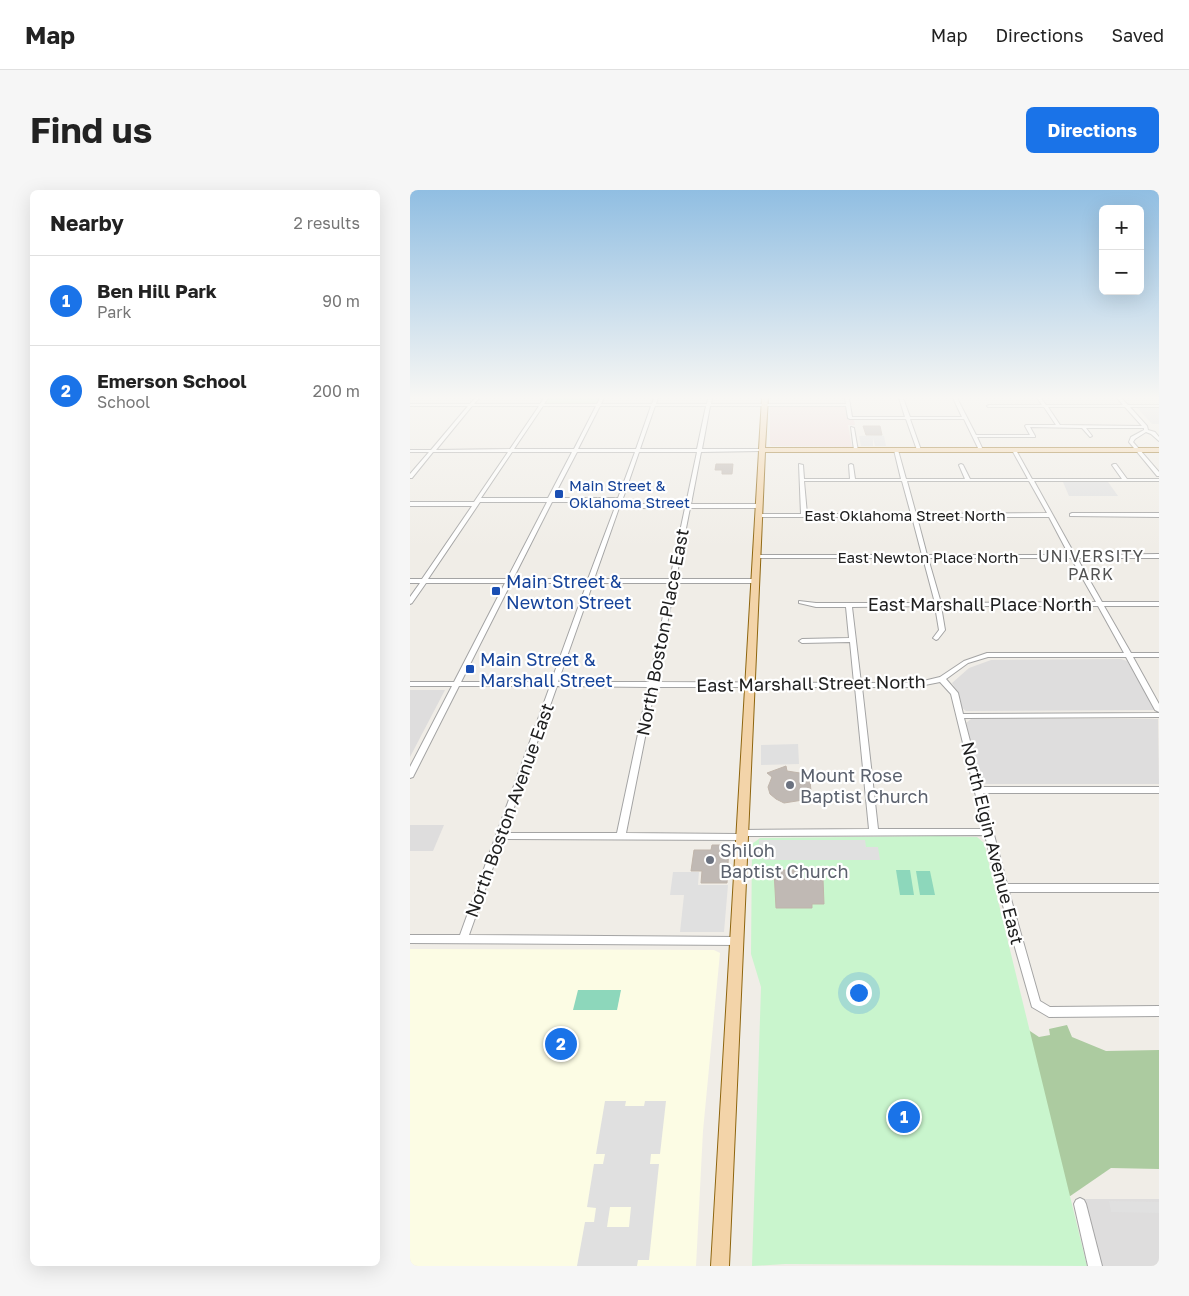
<!DOCTYPE html>
<html lang="en">
<head>
<meta charset="utf-8">
<style>
  :root { --surface:#fff; --page:#f6f6f6; --text:#222; --muted:#767676; --line:#e0e0e0; --accent:#1a73e8 }
  body { margin:0; font-family:"Golos Text",sans-serif; background:var(--page); color:var(--text) }
  .controls { position:absolute; right:15px; top:15px; display:grid; overflow:hidden; border-radius:8px; box-shadow:0 5px 20px #0002 }
  .controls button { width:45px; height:45px; display:grid; place-items:center; padding:0; border:0; border-bottom:1px solid var(--line); background:var(--surface); color:var(--text); font:25px sans-serif }
  .you { position:absolute; left:448px; top:802px; width:18px; height:18px; margin:-12px; border:4px solid #fff; border-radius:50%; background:#1a73e8; box-shadow:0 0 0 8px #1a73e833 }
  .badge { display:grid; place-items:center; width:32px; height:32px; border-radius:50%; background:var(--accent); color:#fff; font-size:16px; font-weight:700 }
  .pin { position:absolute; translate:-50% -50%; border:2px solid #fff; box-shadow:0 1px 5px #0006 }
  .list { margin:0; padding:0; list-style:none }
  h2 { display:flex; justify-content:space-between; align-items:center; height:65px; margin:0; padding:0 20px; font-size:21px }
  h2 small { font-size:16px; font-weight:400; color:var(--muted) }
  .list li { display:grid; grid-template-columns:32px 1fr auto; gap:15px; align-items:center; box-sizing:border-box; height:90px; padding:0 20px; border-top:1px solid var(--line) }
  .list b { display:block; font-size:19px; white-space:nowrap }
  .list p { margin:0; font-size:16px; white-space:nowrap; color:var(--muted) }
  .list em { font-size:16px; font-style:normal; color:var(--muted) }
  .map { position:relative; flex:none; width:749px; height:1076px; overflow:hidden; border-radius:8px }
  header { display:flex; align-items:center; gap:30px; box-sizing:border-box; height:70px; padding:0 25px; background:var(--surface); border-bottom:1px solid var(--line) }
  header strong { font-size:24px }
  nav { display:flex; gap:28px; margin-inline-start:auto; font-size:18px }
  .intro { display:flex; align-items:center; justify-content:space-between; box-sizing:border-box; height:120px; padding:0 30px }
  h1 { margin:0; font-size:35px }
  .button { padding:12px 22px; border-radius:8px; background:var(--accent); color:#fff; font-size:18px; font-weight:700 }
  main { display:flex; gap:30px; padding:0 30px }
  aside { flex:1; background:var(--surface); border-radius:8px; box-shadow:0 5px 20px #0002 }
  .map>svg:first-child { display:block }
  .residential { fill:#dedddd }
  .commercial { fill:#efdad9 }
  .education { fill:#fcfce4 }
  .forest { fill:#accba0 }
  .park { fill:#c9f5cd }
  .pitch { fill:#8dd7bb }
  .parking { fill:#e0e0e0; fill-rule:evenodd }
  .building { fill:#c0b9b4; stroke:#c0b5ab }
  .lines { fill:none; stroke-linecap:round; stroke-linejoin:round }
  .minor-casing { stroke:#a4a4a4; stroke-width:2 }
  .major-casing { stroke:#8e650e; stroke-width:2 }
  .minor { fill:#fff; fill-rule:evenodd }
  .major { fill:#f3d4a9; fill-rule:evenodd }
  .transit-dot { fill:#1a4fb4; stroke:#fff; stroke-width:2 }
  .worship-dot { fill:#6b7280; stroke:#fff; stroke-width:2 }
  .labels { text-anchor:middle; dominant-baseline:central; stroke-width:4.5; stroke-linejoin:round; paint-order:stroke }
  .far-transit-label { font-size:15px; fill:#164399; stroke:#fff; text-anchor:start }
  .far-street-label { font-size:15px; fill:#202020; stroke:#fff }
  .far-neighbourhood-label { font-size:16px; letter-spacing:1px; fill:#535353; stroke:#fff }
  .transit-label { font-size:18px; fill:#164399; stroke:#fff; text-anchor:start }
  .street-label { font-size:18px; fill:#202020; stroke:#fff }
  .worship-label { font-size:18px; fill:#5b616d; stroke:#fff; text-anchor:start }
</style>
</head>
<body>
<header>
<strong>Map</strong>
<nav><a>Map</a><a>Directions</a><a>Saved</a></nav>
</header>
<div class="intro"><h1>Find us</h1><a class="button">Directions</a></div>
<main>
<aside>
<h2>Nearby<small>2 results</small></h2>
<ul class="list">
<li><span class="badge">1</span><div><b>Ben Hill Park</b><p>Park</p></div><em>90 m</em></li>
<li><span class="badge">2</span><div><b>Emerson School</b><p>School</p></div><em>200 m</em></li>
</ul>
</aside>
<div class="map">
<svg width="749" height="1076" viewBox="0 0 749 1076">
  <rect width="100%" height="100%" fill="#f0ede7"/>
  <!-- residential -->
  <g class="residential">
    <path d="M 711,469 L 717,471 L 745,520 L 556,521 L 552,518 L 547,501 L 542,493 L 559,478 L 581,470 Z"/>
    <path d="M 0,500 L 35,500 L 0,567 Z"/>
    <path d="M 561,529 L 748,529 L 749,594 L 576,594 L 571,591 L 556,533 Z"/>
    <path d="M 0,635 L 34,635 L 23,661 L 0,661 Z"/>
    <path d="M 674,1009 L 749,1009 L 749,1076 L 692,1076 Z"/>
  </g>
  <!-- commercial -->
  <path class="commercial" d="M 360,217 L 435,217 L 437,229 L 444,230 L 445,235 L 438,235 L 442,257 L 362,256 L 360,255 Z"/>
  <!-- education -->
  <path class="education" d="M 0,759 L 304,760 L 310,763 L 293,941 L 286,1076 L 0,1076 Z"/>
  <!-- forest -->
  <path class="forest" d="M 599,827 L 629,847 L 640,845 L 639,839 L 657,835 L 662,847 L 696,861 L 749,860 L 749,979 L 701,978 L 653,1011 Z"/>
  <!-- park -->
  <g class="park">
    <path d="M 138,208 L 189,208 L 185,214 L 135,214 Z"/>
    <path d="M 528,646 L 567,647 L 574,653 L 677,1076 L 375,1074 L 342,1076 L 351,797 L 341,764 L 342,654 L 350,648 Z"/>
  </g>
  <!-- pitch -->
  <g class="pitch">
    <path d="M 486,680 L 500,680 L 504,705 L 490,705 Z"/>
    <path d="M 506,681 L 520,681 L 525,705 L 510,705 Z"/>
    <path d="M 168,800 L 211,800 L 207,820 L 163,820 Z"/>
  </g>
  <!-- parking -->
  <g class="parking">
    <path d="M 726,217 L 749,217 L 749,234 L 742,234 Z"/>
    <path d="M 471,245 L 474,246 L 476,256 L 465,256 L 463,248 L 463,256 L 451,256 L 449,246 Z"/>
    <path d="M 653,292 L 698,292 L 708,306 L 659,306 Z"/>
    <path d="M 388,554 L 389,574 L 351,575 L 351,555 Z"/>
    <path d="M 349,650 L 455,650 L 456,657 L 468,657 L 470,670 L 354,670 L 354,664 L 345,664 L 346,656 L 349,656 Z"/>
    <path d="M 263,682 L 289,682 L 288,695 L 318,695 L 314,742 L 270,742 L 274,705 L 260,705 Z"/>
    <path d="M 195,911 L 216,911 L 215,916 L 234,916 L 235,911 L 256,911 L 250,964 L 241,964 L 240,974 L 249,974 L 239,1070 L 228,1070 L 227,1076 L 167,1076 L 175,1032 L 184,1032 L 186,1018 L 177,1017 L 184,974 L 193,974 L 195,964 L 186,964 ZM 200,1017 L 221,1017 L 219,1037 L 197,1037 Z"/>
    <path d="M 699,1011 L 749,1012 L 749,1023 L 701,1022 Z"/>
  </g>
  <!-- building -->
  <g class="building">
    <path d="M 453,236 L 470,236 L 472,245 L 456,245 Z"/>
    <path d="M 306,274 L 323,274 L 322,284 L 312,284 L 312,280 L 305,280 Z"/>
    <path d="M 376,576 L 377,581 L 390,583 L 400,591 L 401,601 L 393,610 L 374,613 L 366,609 L 360,604 L 358,597 L 362,587 L 357,583 Z"/>
    <path d="M 302,655 L 319,655 L 317,693 L 291,693 L 292,681 L 281,681 L 284,660 L 301,660 Z"/>
    <path d="M 364,680 L 392,680 L 392,689 L 413,689 L 414,714 L 402,714 L 402,718 L 366,718 Z"/>
  </g>
  <g class="lines">
    <defs>
      <g id="minor">
        <path d="M 65,208 L 69,208 L 64,214 L 130,214 L 134,208 L 138,208 L 134,214 L 187,214 L 190,208 L 194,208 L 191,214 L 242,214 L 244,208 L 248,208 L 246,214 L 297,214 L 298,208 L 302,208 L 301,214 L 436,214 L 435,208 L 439,208 L 442,227 L 495,227 L 489,208 L 493,208 L 500,227 L 552,227 L 543,208 L 547,208 L 566,245 L 620,245 L 615,236 L 616,235 L 646,235 L 634,217 L 578,217 L 577,216 L 579,215 L 632,215 L 627,208 L 631,208 L 636,215 L 713,215 L 707,208 L 711,208 L 718,215 L 749,215 L 749,217 L 720,217 L 737,236 L 738,240 L 745,242 L 749,247 L 749,251 L 741,244 L 736,242 L 725,249 L 723,252 L 749,282 L 749,286 L 747,286 L 719,252 L 721,247 L 734,240 L 734,238 L 676,238 L 682,246 L 680,247 L 672,238 L 620,237 L 625,246 L 625,247 L 567,247 L 573,260 L 571,261 L 569,260 L 554,229 L 500,229 L 511,260 L 509,261 L 507,260 L 496,229 L 440,229 L 438,228 L 436,216 L 300,216 L 292,259 L 351,259 L 353,260 L 351,261 L 291,262 L 281,314 L 349,314 L 352,316 L 349,318 L 280,318 L 266,389 L 345,389 L 348,391 L 345,393 L 265,393 L 246,492 L 444,493 L 440,452 L 392,453 L 389,451 L 392,449 L 439,448 L 436,417 L 406,417 L 389,413 L 389,411 L 406,413 L 525,413 L 513,368 L 345,368 L 345,366 L 347,365 L 512,365 L 502,327 L 347,327 L 346,326 L 349,324 L 391,324 L 389,274 L 393,275 L 394,289 L 440,289 L 439,275 L 441,274 L 443,275 L 445,289 L 491,289 L 484,260 L 486,259 L 488,260 L 496,289 L 555,289 L 549,275 L 551,274 L 553,275 L 560,289 L 618,289 L 602,260 L 604,259 L 606,260 L 622,289 L 712,289 L 702,275 L 704,274 L 706,274 L 717,289 L 749,289 L 749,291 L 624,291 L 665,365 L 749,364 L 749,368 L 667,368 L 692,412 L 749,412 L 749,416 L 694,416 L 721,463 L 749,463 L 749,467 L 723,467 L 749,514 L 749,522 L 745,520 L 716,467 L 578,467 L 558,473 L 536,489 L 548,503 L 553,524 L 749,523 L 749,527 L 554,528 L 572,597 L 749,597 L 749,603 L 573,603 L 597,694 L 749,694 L 749,702 L 599,702 L 630,811 L 640,817 L 749,816 L 749,826 L 639,827 L 622,817 L 588,698 L 575,645 L 335,646 L 334,649 L 331,650 L 93,649 L 59,745 L 328,747 L 331,748 L 333,751 L 331,754 L 328,755 L 0,753 L 0,745 L 50,745 L 140,496 L 49,496 L 4,585 L 3,587 L 0,588 L 0,577 L 42,496 L 0,496 L 0,492 L 44,492 L 95,393 L 16,393 L 2,413 L 0,414 L 0,407 L 10,393 L 0,393 L 0,389 L 12,389 L 62,316 L 0,316 L 0,312 L 64,312 L 98,262 L 23,262 L 2,288 L 0,288 L 0,284 L 19,262 L 0,262 L 0,260 L 21,260 L 58,216 L 0,216 L 0,214 L 60,214 ZM 62,216 L 129,216 L 100,259 L 26,260 ZM 133,216 L 186,216 L 164,259 L 104,259 ZM 190,216 L 241,216 L 226,259 L 168,259 ZM 245,216 L 296,216 L 287,259 L 230,259 ZM 638,217 L 715,217 L 732,236 L 650,235 ZM 102,262 L 162,262 L 138,308 L 71,308 ZM 167,262 L 225,262 L 208,308 L 143,308 ZM 229,262 L 287,262 L 276,314 L 211,314 ZM 394,291 L 492,291 L 501,324 L 397,324 ZM 497,291 L 619,291 L 637,323 L 506,324 ZM 70,312 L 137,312 L 97,389 L 18,389 ZM 142,312 L 207,312 L 178,389 L 103,389 ZM 209,318 L 275,318 L 260,389 L 184,389 ZM 507,327 L 639,327 L 659,365 L 517,365 ZM 518,368 L 661,368 L 686,412 L 531,413 ZM 101,393 L 177,393 L 141,492 L 51,492 ZM 183,393 L 260,393 L 239,492 L 148,492 ZM 525,416 L 529,440 L 523,448 L 526,450 L 528,449 L 535,440 L 531,416 L 688,416 L 714,463 L 577,463 L 554,471 L 530,487 L 505,493 L 451,493 L 442,417 ZM 530,492 L 541,504 L 574,639 L 468,639 L 452,497 L 505,497 ZM 147,496 L 238,497 L 207,643 L 95,643 ZM 245,497 L 445,497 L 459,639 L 331,640 L 328,641 L 327,644 L 216,643 Z"/>
        <path d="M 441,237 L 444,238 L 448,261 L 444,260 Z"/>
        <path d="M 662,323 L 749,323 L 749,327 L 660,326 L 660,324 Z"/>
        <path d="M 670,1008 L 674,1010 L 676,1014 L 692,1076 L 678,1076 L 664,1014 L 666,1010 Z"/>
      </g>
      <path id="major" d="M 352,208 L 358,208 L 355,258 L 749,258 L 749,262 L 355,262 L 319,1076 L 301,1076 L 349,261 L 348,260 L 349,259 Z"/>
    </defs>
    <!-- minor casing -->
    <use href="#minor" class="minor-casing"/>
    <!-- major casing -->
    <use href="#major" class="major-casing"/>
    <!-- minor -->
    <use href="#minor" class="minor"/>
    <!-- major -->
    <use href="#major" class="major"/>
  </g>
  <!-- sky -->
  <linearGradient id="sky" x2="0" y2="1"><stop stop-color="#90bee2"/><stop offset="0.58" stop-color="#f8f7f4"/><stop offset="1" stop-color="#f8f7f4" stop-opacity="0"/></linearGradient>
  <rect width="749" height="358" fill="url(#sky)"/>
  <!-- markers -->
  <g class="transit-dot">
    <rect x="144" y="299" width="10" height="10" rx="2.5"/>
    <rect x="81" y="396" width="10" height="10" rx="2.5"/>
    <rect x="55" y="474" width="10" height="10" rx="2.5"/>
  </g>
  <g class="worship-dot">
    <circle cx="380" cy="595" r="5"/>
    <circle cx="300" cy="670" r="5"/>
  </g>
  <g class="labels">
    <!-- far-transit labels -->
    <g class="far-transit-label">
      <text x="159" y="295">Main Street &amp;<tspan x="159" dy="17">Oklahoma Street</tspan></text>
    </g>
    <!-- far-street labels -->
    <g class="far-street-label">
      <text x="495" y="325">East Oklahoma Street North</text>
      <text x="518" y="367">East Newton Place North</text>
    </g>
    <!-- far-neighbourhood labels -->
    <g class="far-neighbourhood-label">
      <text x="681" y="366">UNIVERSITY<tspan x="681" dy="18">PARK</tspan></text>
    </g>
    <!-- transit labels -->
    <g class="transit-label">
      <text x="96" y="391">Main Street &amp;<tspan x="96" dy="21">Newton Street</tspan></text>
      <text x="70" y="469">Main Street &amp;<tspan x="70" dy="21">Marshall Street</tspan></text>
    </g>
    <!-- street labels -->
    <g class="street-label">
      <text x="570" y="414">East Marshall Place North</text>
      <text transform="translate(252 442) rotate(-79)">North Boston Place East</text>
      <text transform="translate(401 493) rotate(-1)">East Marshall Street North</text>
      <text transform="translate(99 620) rotate(-70)">North Boston Avenue East</text>
      <text transform="translate(583 653) rotate(76)">North Elgin Avenue East</text>
    </g>
    <!-- worship labels -->
    <g class="worship-label">
      <text x="390" y="585">Mount Rose<tspan x="390" dy="21">Baptist Church</tspan></text>
      <text x="310" y="660">Shiloh<tspan x="310" dy="21">Baptist Church</tspan></text>
    </g>
  </g>
</svg>
<div class="controls">
<button>+</button>
<button>−</button>
</div>
<div class="you"></div>
<div class="pin badge" style="left:494px;top:927px">1</div>
<div class="pin badge" style="left:151px;top:854px">2</div>
</div>
</main>
</body>
</html>
